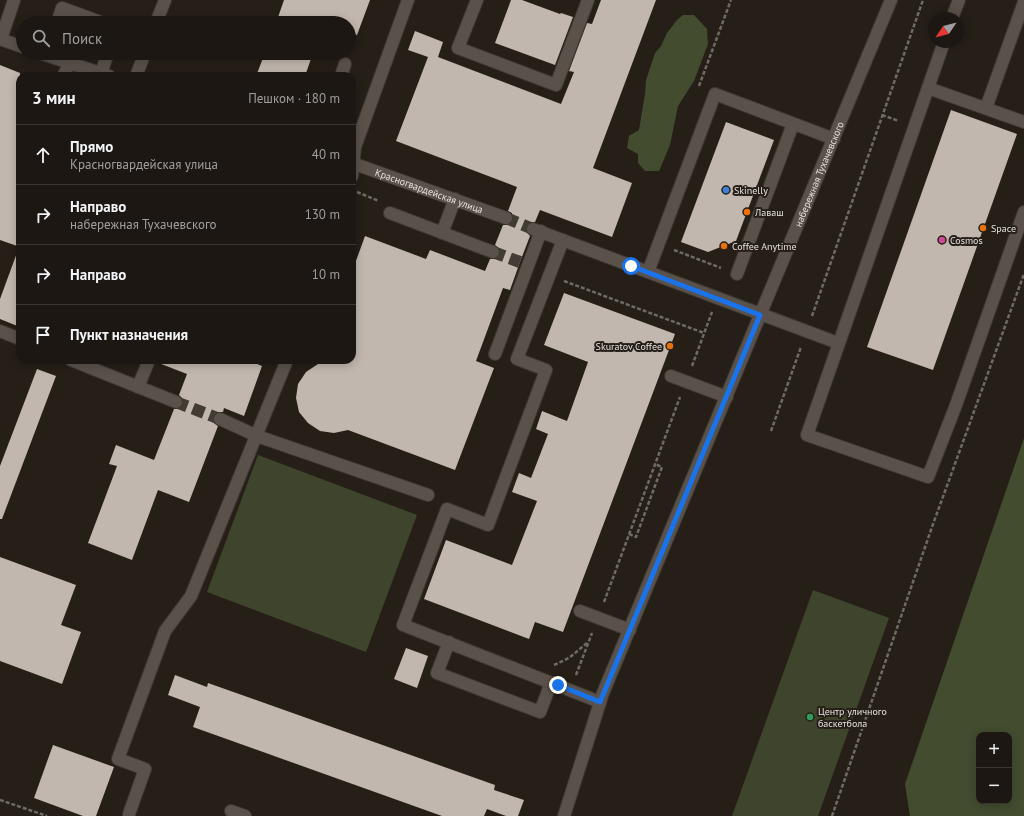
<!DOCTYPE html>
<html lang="ru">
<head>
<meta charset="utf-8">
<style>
  :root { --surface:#1c1712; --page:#292420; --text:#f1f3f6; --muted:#a09f9f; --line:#3a3632 }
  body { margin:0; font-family:"PT Sans",sans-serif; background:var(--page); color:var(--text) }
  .controls { position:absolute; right:12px; bottom:12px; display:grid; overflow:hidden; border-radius:8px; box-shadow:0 2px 10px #0003 }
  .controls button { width:36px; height:36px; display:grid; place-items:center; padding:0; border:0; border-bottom:1px solid var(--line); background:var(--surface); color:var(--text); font:20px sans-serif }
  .compass { position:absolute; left:928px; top:12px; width:36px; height:36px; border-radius:50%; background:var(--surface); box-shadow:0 2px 10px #0003; rotate:235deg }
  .stop { position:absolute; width:12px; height:12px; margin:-9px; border:3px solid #1a73e8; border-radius:50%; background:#fff }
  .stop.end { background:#1a73e8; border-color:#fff; box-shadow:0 1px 4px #0008 }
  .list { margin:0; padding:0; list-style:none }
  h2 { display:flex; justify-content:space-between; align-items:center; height:52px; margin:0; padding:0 16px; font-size:17px }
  h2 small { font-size:13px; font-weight:400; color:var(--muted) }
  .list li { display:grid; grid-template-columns:26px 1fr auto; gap:12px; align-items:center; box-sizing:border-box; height:60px; padding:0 16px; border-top:1px solid var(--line) }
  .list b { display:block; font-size:15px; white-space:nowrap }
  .list p { margin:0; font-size:13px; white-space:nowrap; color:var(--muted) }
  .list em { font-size:13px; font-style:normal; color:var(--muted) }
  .icon { flex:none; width:22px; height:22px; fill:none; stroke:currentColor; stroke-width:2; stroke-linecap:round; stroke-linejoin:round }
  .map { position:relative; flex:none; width:1024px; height:816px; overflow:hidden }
  .search { position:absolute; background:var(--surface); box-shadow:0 2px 10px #0003; left:16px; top:16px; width:340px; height:44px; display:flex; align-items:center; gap:10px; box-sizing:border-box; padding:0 14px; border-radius:22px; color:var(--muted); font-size:15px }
  .panel { position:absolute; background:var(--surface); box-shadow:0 2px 10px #0003; left:16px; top:72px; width:340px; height:292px; border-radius:12px }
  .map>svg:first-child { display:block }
  .green { fill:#3e452c }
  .forest { fill:#434c2f; fill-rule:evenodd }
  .building { fill:#c1b7ae }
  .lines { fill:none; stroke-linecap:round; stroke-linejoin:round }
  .minor-tunnel { stroke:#433c35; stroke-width:12; stroke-dasharray:12 6; stroke-linecap:butt }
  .minor-casing { stroke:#3e3934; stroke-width:14 }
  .path { stroke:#706a64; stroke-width:2.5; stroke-dasharray:4 2; stroke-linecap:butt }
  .minor { stroke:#5a514a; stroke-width:12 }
  .route { stroke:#1a73e8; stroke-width:5 }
  .shop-dot { fill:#3f7fe0; stroke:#261f18; stroke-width:1.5 }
  .food-dot { fill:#e8710a; stroke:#261f18; stroke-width:1.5 }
  .hotel-dot { fill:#d1479c; stroke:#261f18; stroke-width:1.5 }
  .leisure-dot { fill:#2e9e5b; stroke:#261f18; stroke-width:1.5 }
  .labels { text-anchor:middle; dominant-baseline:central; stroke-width:4; stroke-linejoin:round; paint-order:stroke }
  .street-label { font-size:10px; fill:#e6e1dc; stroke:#261f18 }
  .poi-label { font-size:10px; fill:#e6e1dc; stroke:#261f18; text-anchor:start }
</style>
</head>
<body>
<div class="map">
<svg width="1024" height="816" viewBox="0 0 1024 816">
  <rect width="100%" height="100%" fill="#261f18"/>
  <!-- green -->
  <g class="green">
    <path d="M 258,455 L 417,515 L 366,652 L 207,592 Z"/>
    <path d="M 813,590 L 889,618 L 818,816 L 732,816 Z"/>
  </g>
  <!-- forest -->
  <g class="forest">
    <path d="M 683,15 L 694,15 L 707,29 L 708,44 L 694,81 L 678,106 L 670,145 L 659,171 L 645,171 L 638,163 L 638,154 L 627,148 L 629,136 L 639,130 L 645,94 L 646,80 L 655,53 L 661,46 L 667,33 L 677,20 Z"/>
    <path d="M 1024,438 L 1024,816 L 910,816 L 905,784 ZM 979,735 L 1009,735 L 1009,801 L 979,801 Z"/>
  </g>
  <!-- building -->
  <g class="building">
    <path d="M 284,0 L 370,0 L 357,35 L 349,33 L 349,23 L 276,23 Z"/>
    <path d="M 511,0 L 522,0 L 560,14 L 561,13 L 573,17 L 555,65 L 495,43 Z"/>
    <path d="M 601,0 L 656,0 L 593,168 L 632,183 L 612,237 L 540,210 L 535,222 L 531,222 L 526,226 L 526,231 L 530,236 L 520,262 L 510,290 L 503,288 L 476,361 L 494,368 L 455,470 L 348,430 L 334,433 L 320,431 L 308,423 L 299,412 L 296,398 L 298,384 L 306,372 L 318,364 L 319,360 L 352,360 L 352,272 L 365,236 L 426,259 L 430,250 L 485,271 L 490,259 L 495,259 L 500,255 L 500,250 L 495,245 L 503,225 L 508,225 L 513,220 L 512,213 L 508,211 L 517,187 L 396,141 L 428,57 L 408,50 L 415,31 L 443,42 L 438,57 L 561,104 L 574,72 L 569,71 L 587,23 L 592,24 Z"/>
    <path d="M 265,53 L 313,53 L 305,76 L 256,76 Z"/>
    <path d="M 0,65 L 20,73 L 20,247 L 0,240 Z"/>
    <path d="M 951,110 L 1017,134 L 933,370 L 867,347 Z"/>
    <path d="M 726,122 L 774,140 L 736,241 L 708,252 L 681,242 Z"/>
    <path d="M 18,250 L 20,250 L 20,327 L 0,319 L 0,299 Z"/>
    <path d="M 564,293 L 675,334 L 563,632 L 535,622 L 529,639 L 424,599 L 446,540 L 512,565 L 537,501 L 512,492 L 519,473 L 531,478 L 548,434 L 536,429 L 542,411 L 567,421 L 588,362 L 544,345 Z"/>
    <path d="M 156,360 L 247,360 L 262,366 L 244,416 L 224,408 L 223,412 L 219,412 L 213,416 L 214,423 L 218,426 L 189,502 L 158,490 L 132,560 L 88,543 L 117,466 L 109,464 L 116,445 L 154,460 L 174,409 L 180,408 L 183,404 L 182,398 L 179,395 L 187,374 L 156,362 Z"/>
    <path d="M 37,369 L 56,376 L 2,519 L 0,519 L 0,466 Z"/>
    <path d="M 0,557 L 76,585 L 61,625 L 81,632 L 62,684 L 0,661 Z"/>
    <path d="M 406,648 L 428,656 L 417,688 L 394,679 Z"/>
    <path d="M 175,675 L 207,687 L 208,683 L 495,785 L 494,790 L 524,800 L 518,816 L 506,816 L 487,809 L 484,816 L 442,816 L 193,727 L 200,707 L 168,695 Z"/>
    <path d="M 53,745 L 114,767 L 96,816 L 83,816 L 34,798 Z"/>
  </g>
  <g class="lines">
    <!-- minor-tunnel -->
    <g class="minor-tunnel">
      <path d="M 506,218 L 533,229"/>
      <path d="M 493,252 L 520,262"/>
      <path d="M 176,402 L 220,419"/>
    </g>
    <defs>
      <g id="minor">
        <path d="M 477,0 L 458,48 L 556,85 L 588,0"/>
        <path d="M 952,18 L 959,0"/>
        <path d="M 57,23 L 62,8 L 103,23"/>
        <path d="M 156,23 L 165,0"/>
        <path d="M 0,39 L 23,47"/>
        <path d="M 1,39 L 14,0"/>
        <path d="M 944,42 L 807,435 L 928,477 L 956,405 L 1024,212"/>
        <path d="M 40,53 L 109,76"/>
        <path d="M 101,73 L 108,53"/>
        <path d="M 63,76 L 70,63"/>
        <path d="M 136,76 L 145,53"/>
        <path d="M 341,76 L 345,64"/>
        <path d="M 928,88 L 1024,122"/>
        <path d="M 986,108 L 1024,2"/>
        <path id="s1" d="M 352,163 L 506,218"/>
        <path d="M 352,176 L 355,147 L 408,0"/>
        <path d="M 390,213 L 493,252"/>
        <path d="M 533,229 L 838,343"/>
        <path d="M 442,233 L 455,199"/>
        <path d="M 563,240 L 517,359 L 546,370 L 488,525 L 447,509 L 403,625 L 600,702"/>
        <path d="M 648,272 L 715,94 L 834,139"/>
        <path d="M 737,274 L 793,124"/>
        <path d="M 0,331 L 20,339"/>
        <path d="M 495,354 L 541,231"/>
        <path d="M 71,360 L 176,402"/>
        <path d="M 671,376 L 727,397"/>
        <path d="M 138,387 L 149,360"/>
        <path d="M 220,419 L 257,436 L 428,495"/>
        <path d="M 580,611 L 630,630"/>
        <path d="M 449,642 L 437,673 L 540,712 L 551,683"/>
        <path d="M 231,811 L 245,816"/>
        <path d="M 129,814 L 145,769 L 118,759 L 165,631 L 191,596 L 287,360"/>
        <path id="s2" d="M 564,816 L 603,693 L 891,0"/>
      </g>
    </defs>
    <!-- minor casing -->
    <use href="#minor" class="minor-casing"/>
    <!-- path -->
    <g class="path">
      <path d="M 699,86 L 731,0"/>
      <path d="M 882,115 L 899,121"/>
      <path d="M 357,192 L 379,201"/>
      <path d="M 674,250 L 721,268"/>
      <path d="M 564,281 L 704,333"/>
      <path d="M 812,316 L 923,0"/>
      <path d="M 692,366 L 712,312"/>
      <path d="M 771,431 L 801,347"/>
      <path d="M 629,534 L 636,537 L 662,467 L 655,464"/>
      <path d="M 604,602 L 680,397"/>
      <path d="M 554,665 L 569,658 L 587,643"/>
      <path d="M 576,675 L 592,633"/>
      <path d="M 0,800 L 47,816"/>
      <path d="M 832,816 L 932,527 L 1024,274"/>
    </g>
    <!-- minor -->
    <use href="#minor" class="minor"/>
  </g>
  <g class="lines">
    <!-- route -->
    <path class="route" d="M 558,685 L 600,702 L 760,315 L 631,266"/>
  </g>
  <!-- markers -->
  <circle class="shop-dot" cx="726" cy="190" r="4"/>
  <g class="food-dot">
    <circle cx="747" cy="212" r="4"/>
    <circle cx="983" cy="228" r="4"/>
    <circle cx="724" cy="246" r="4"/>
    <circle cx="670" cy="346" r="4"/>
  </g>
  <circle class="hotel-dot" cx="942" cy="240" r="4"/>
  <circle class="leisure-dot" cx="810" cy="717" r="4"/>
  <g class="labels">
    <!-- street labels -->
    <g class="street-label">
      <text stroke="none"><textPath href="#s2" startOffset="691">набережная Тухачевского</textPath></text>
      <text stroke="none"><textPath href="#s1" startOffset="82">Красногвардейская улица</textPath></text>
    </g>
    <!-- poi labels -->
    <g class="poi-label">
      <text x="734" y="190">Skinelly</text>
      <text x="755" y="212">Лаваш</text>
      <text x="991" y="228">Space</text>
      <text x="950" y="240">Cosmos</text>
      <text x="732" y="246">Coffee Anytime</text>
      <text x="662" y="346" text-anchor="end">Skuratov Coffee</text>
      <text x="818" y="711">Центр уличного<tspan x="818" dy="12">баскетбола</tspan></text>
    </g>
  </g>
</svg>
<div class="controls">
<button>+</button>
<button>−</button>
</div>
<svg class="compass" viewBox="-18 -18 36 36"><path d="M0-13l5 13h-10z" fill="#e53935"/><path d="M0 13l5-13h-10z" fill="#a09f9f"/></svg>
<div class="stop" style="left:631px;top:266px"></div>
<div class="stop end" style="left:558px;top:685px"></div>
<div class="search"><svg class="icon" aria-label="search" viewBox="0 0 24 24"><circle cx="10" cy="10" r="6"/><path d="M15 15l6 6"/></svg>Поиск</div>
<section class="panel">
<h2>3 мин<small>Пешком · 180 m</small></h2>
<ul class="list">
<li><svg class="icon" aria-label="ahead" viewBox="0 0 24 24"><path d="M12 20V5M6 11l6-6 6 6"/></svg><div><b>Прямо</b><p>Красногвардейская улица</p></div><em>40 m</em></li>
<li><svg class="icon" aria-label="right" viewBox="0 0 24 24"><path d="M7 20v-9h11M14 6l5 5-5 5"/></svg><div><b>Направо</b><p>набережная Тухачевского</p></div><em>130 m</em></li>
<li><svg class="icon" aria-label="right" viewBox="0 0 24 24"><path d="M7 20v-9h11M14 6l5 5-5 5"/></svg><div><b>Направо</b></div><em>10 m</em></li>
<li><svg class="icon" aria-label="arrive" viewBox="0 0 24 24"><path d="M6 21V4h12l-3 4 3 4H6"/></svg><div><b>Пункт назначения</b></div></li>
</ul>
</section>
</div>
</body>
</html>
